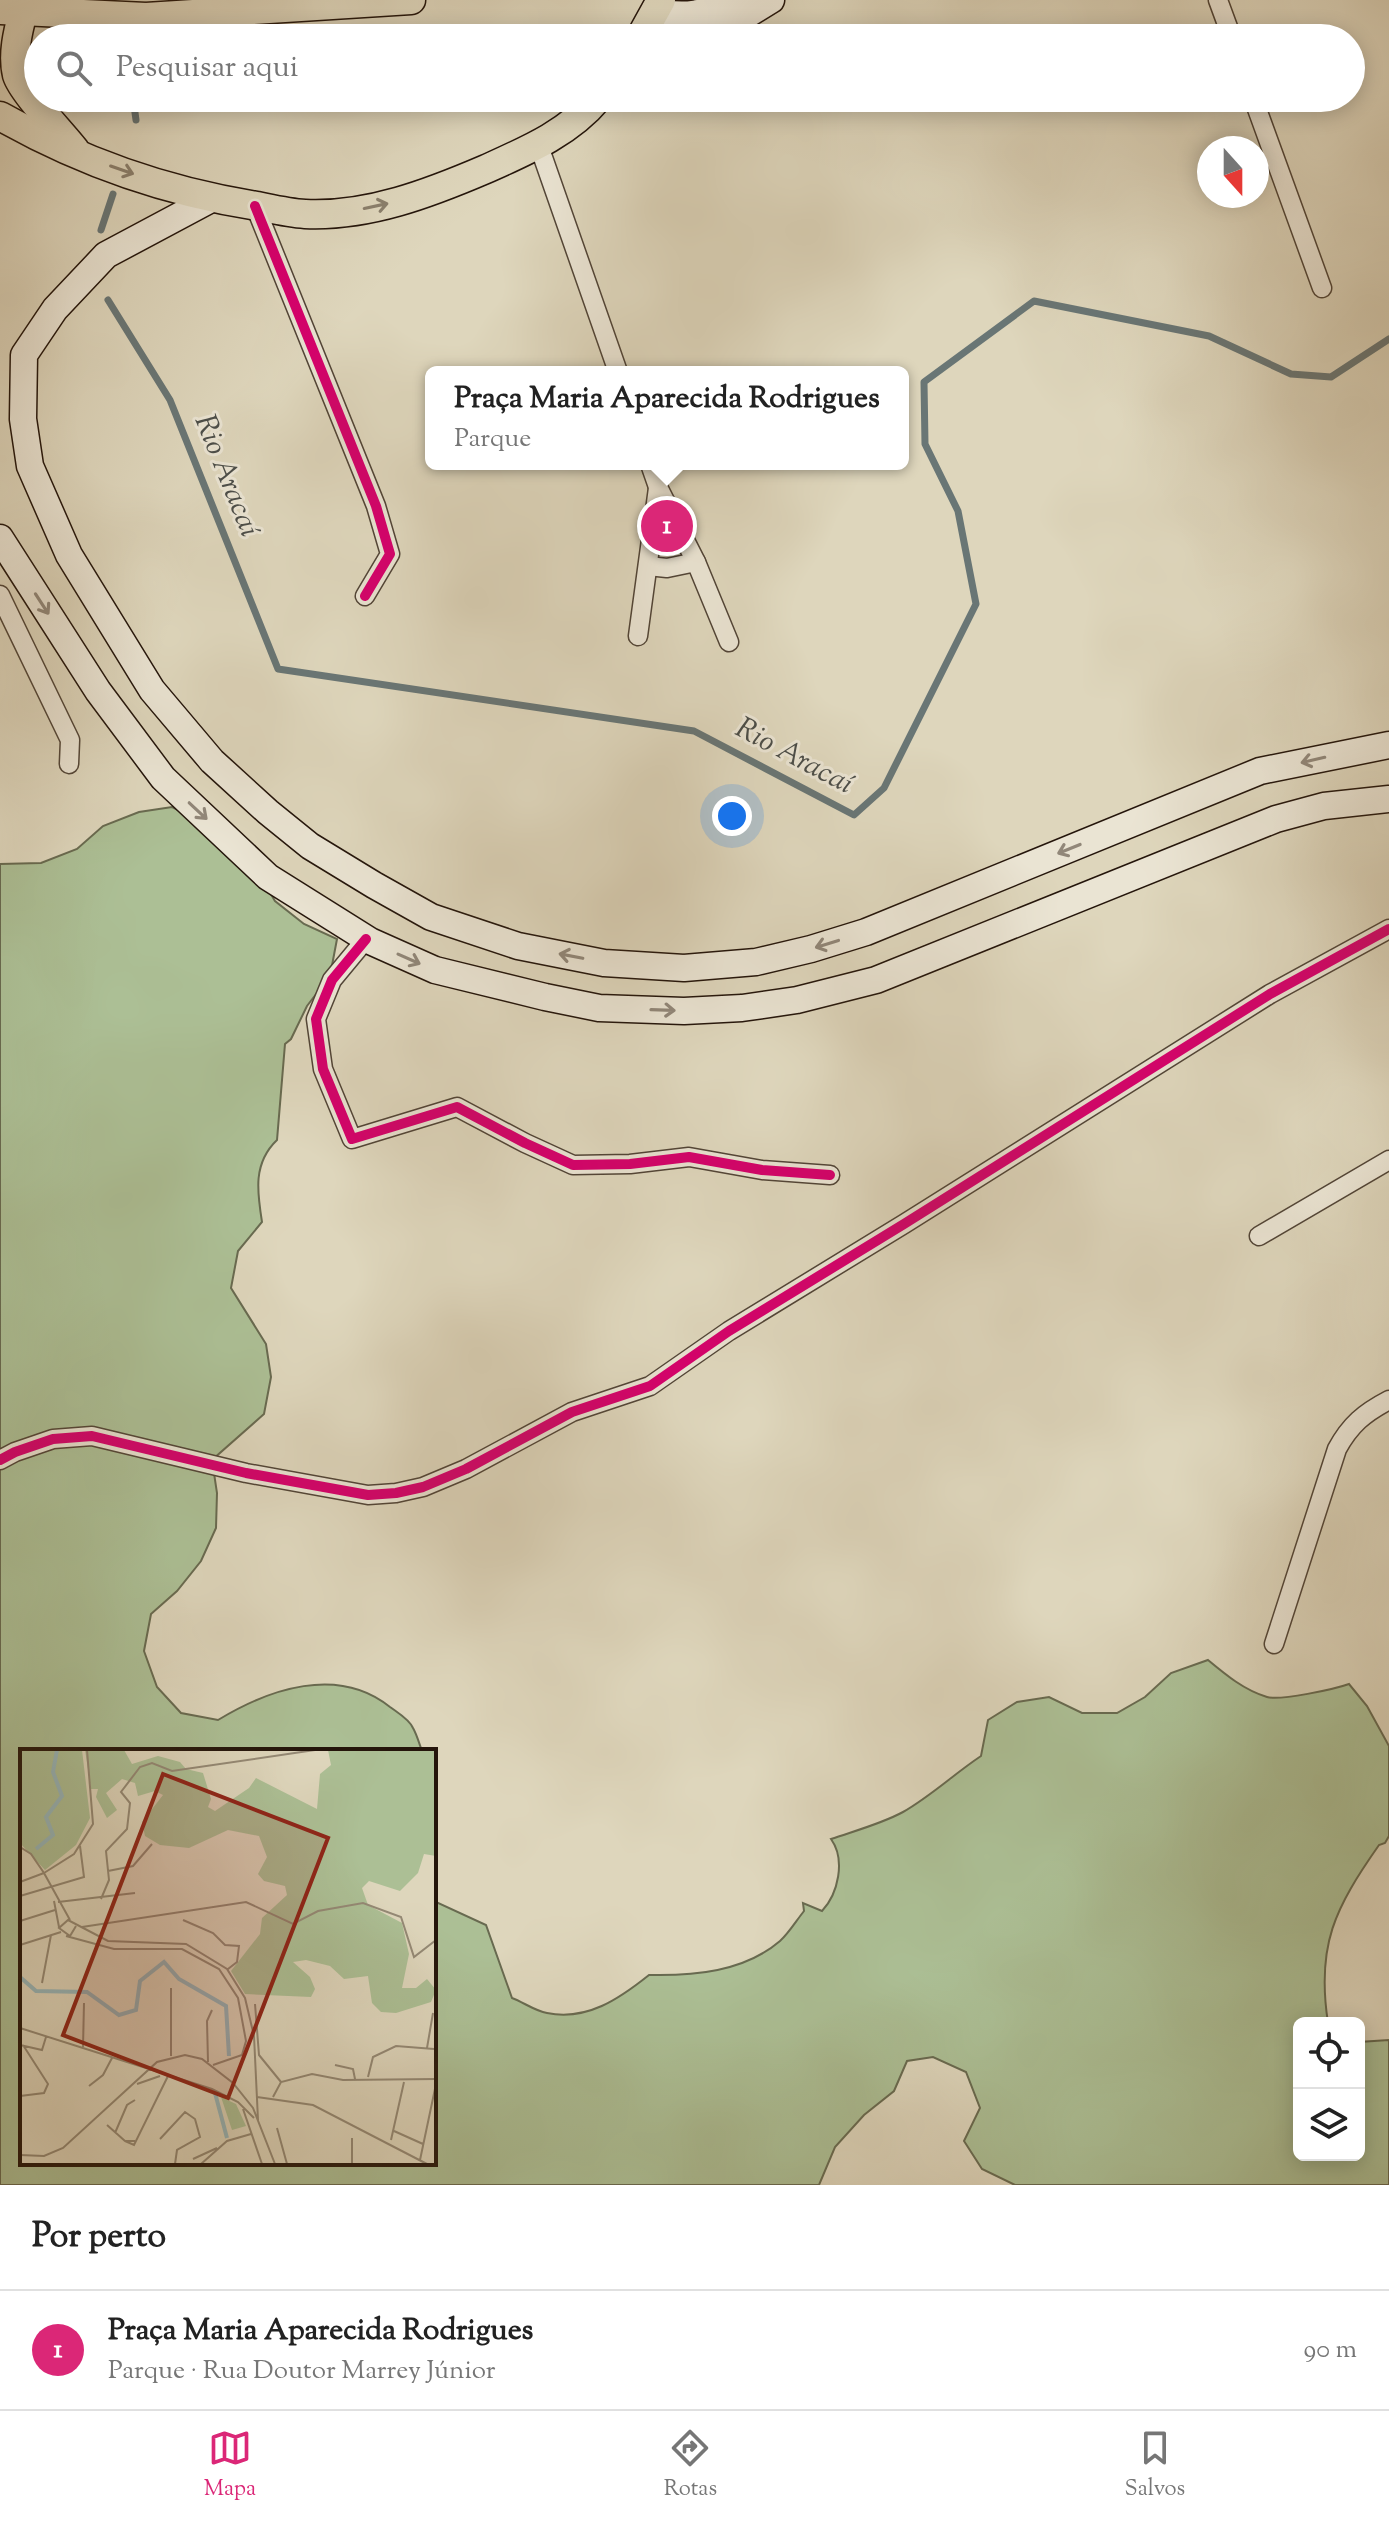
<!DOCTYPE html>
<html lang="pt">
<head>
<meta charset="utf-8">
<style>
  :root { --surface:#fff; --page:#f2f2f2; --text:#222; --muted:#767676; --line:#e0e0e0; --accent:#db2777 }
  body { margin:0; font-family:"Sorts Mill Goudy",serif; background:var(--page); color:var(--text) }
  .controls { position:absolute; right:24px; bottom:24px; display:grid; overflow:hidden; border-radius:12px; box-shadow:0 4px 20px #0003 }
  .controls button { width:72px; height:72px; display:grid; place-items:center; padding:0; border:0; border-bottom:2px solid var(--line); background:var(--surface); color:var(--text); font:40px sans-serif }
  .compass { position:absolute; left:1197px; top:136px; width:72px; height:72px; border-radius:50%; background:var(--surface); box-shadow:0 4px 20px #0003; rotate:159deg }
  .you { position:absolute; left:732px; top:816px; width:28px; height:28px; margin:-20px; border:6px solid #fff; border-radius:50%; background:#1a73e8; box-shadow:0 0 0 12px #1a73e833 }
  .badge { display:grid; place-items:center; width:52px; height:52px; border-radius:50%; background:var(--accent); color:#fff; font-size:26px; font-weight:700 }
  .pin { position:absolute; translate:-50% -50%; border:4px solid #fff; box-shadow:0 2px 8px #0006 }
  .popup { position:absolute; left:425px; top:366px; width:484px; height:104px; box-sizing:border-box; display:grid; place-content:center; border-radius:12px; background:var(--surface); filter:drop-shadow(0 2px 6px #0005); font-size:26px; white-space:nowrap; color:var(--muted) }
  .popup b { font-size:30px; color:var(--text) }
  .popup::after { content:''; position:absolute; left:50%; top:100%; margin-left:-16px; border:16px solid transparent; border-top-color:var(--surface) }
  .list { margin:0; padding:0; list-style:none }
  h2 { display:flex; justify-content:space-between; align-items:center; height:104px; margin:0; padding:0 32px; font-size:34px }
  h2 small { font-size:26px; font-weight:400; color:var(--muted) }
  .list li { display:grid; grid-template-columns:52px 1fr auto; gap:24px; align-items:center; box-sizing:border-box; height:120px; padding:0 32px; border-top:2px solid var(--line) }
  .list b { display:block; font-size:30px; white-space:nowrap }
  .list p { margin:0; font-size:26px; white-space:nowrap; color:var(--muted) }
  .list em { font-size:26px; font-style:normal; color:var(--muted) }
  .icon { flex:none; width:44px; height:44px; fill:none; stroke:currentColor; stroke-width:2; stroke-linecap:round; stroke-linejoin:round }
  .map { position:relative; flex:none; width:1389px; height:2185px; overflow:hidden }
  .search { position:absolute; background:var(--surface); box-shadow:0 4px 20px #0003; left:24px; right:24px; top:24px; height:88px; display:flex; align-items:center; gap:20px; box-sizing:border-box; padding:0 28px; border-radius:44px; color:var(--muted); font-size:30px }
  .sheet { height:224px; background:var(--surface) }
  nav { display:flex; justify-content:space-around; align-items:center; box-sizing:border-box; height:112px; border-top:2px solid var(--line); background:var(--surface); font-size:22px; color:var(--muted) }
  nav a { display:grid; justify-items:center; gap:4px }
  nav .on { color:var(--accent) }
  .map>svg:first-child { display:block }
  .green { fill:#acbf95; stroke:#686a50; stroke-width:2 }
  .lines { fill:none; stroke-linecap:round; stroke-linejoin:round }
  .stream { stroke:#697675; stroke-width:7 }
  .street-casing { stroke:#524537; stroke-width:21 }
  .secondary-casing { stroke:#24150b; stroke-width:29 }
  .primary-casing { stroke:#24150b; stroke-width:31 }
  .street { stroke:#eae4d3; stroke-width:18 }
  .secondary { stroke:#eae4d3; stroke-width:26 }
  .primary { stroke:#ded6bc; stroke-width:28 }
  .cycleway-casing { stroke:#eae4d3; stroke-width:15 }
  .cycleway { stroke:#d6006c; stroke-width:10 }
  .oneway { stroke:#8a7f6c }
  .oneway2 { stroke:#918779 }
  .labels { text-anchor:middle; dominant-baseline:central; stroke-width:6; stroke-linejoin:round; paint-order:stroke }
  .water-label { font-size:30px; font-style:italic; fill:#4c4e49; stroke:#eae4d3 }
  .inset-river { fill:none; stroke:#97b7bb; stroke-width:4 }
  .inset-road { fill:none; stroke:#948975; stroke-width:2 }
  .view { fill:#8f2418; fill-opacity:0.15; stroke:#8f2418; stroke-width:4 }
  .inset-edge { fill:none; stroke:#24150b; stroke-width:4 }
</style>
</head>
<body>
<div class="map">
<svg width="1389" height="2185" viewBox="0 0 1389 2185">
  <rect width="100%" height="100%" fill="#ded6bc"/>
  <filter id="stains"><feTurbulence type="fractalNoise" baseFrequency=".0025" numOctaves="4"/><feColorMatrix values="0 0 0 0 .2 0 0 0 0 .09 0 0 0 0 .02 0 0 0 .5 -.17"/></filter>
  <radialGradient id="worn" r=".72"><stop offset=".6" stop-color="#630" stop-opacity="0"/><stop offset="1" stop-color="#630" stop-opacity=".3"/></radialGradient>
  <!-- green -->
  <path class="green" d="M 172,807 L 205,823 L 258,872 L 275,901 L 304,924 L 337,939 L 330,976 L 307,1006 L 291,1039 L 285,1044 L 277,1140 C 253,1163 257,1191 262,1222 L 238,1251 L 231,1288 L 266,1344 L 271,1377 L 264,1414 L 212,1460 L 217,1493 L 216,1528 L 201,1561 L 177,1591 L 151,1614 L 144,1651 L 157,1687 L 181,1713 L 218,1720 C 269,1689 338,1665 390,1707 C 398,1713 409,1719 413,1728 C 417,1735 419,1743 422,1751 L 22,1751 L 22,2163 L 434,2163 L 434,1901 L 486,1925 L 512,1998 C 523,2002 535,2011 547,2013 C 587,2021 619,1999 649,1975 C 693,1976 744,1972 780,1941 C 789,1933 796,1921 804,1911 L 803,1903 L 822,1911 C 838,1894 846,1860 831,1839 C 854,1831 881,1824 903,1812 C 931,1796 954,1774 981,1756 L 988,1720 L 1017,1702 L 1049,1697 L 1082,1713 L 1117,1713 L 1145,1697 L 1171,1673 L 1208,1660 C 1226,1675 1244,1690 1267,1697 C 1280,1701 1335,1689 1349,1684 L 1367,1706 L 1389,1746 L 1389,1836 L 1385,1843 L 1379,1845 C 1335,1908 1316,1945 1328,2023 L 1299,2023 L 1299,2155 L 1359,2155 L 1359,2042 L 1389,2040 L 1389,2185 L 1015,2185 L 982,2169 L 964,2141 L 980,2108 L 966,2072 L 933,2057 L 907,2061 L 894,2091 L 864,2115 L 835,2147 L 819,2185 L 0,2185 L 0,864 L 41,863 L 77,849 L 103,826 L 139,812 Z"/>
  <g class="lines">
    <!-- stream -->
    <g class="stream">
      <path d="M 120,24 L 126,38"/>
      <path d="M 133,98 L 136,120"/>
      <path d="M 101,230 L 113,194"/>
      <path d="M 108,300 L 170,400 L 278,669 L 694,731 L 854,815 L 884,788 L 976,604 L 958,511 L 925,444 L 924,382 L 1034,301 L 1209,336 L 1291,374 L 1331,377 L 1389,339"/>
    </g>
    <defs>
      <g id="street">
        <path d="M 1218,0 L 1232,38"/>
        <path d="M 1253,98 L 1322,288"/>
        <path d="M 539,146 L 618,372"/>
        <path d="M 255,206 L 376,506 L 390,554 L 365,596"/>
        <path d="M 650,464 L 658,487 L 696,562 L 729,642"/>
        <path d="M 648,566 L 667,568 L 696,562"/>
        <path d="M 0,595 L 70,740 L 69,764"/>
        <path d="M 638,636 L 658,488"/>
        <path d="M 366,939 L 332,980 L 316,1019 L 323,1069 L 352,1139 L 457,1107 L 525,1143 L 573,1165 L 630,1164 L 689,1157 L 762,1170 L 830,1175"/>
        <path d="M 1259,1236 L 1389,1160"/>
        <path d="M 0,1460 L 15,1452 L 53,1439 L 92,1436 L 246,1473 L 368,1495 L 396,1493 L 423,1487 L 466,1469 L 572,1412 L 650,1386 L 729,1331 L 904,1224 L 1270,994 L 1389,929"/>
        <path d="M 1274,1644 L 1337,1449 C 1350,1425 1364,1413 1389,1400"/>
      </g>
      <g id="secondary">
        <path d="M 655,10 C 686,21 712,10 742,0"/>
        <path d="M 709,38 L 771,0"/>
        <path d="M 211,199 L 106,255 L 55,309 L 24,355 L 23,419 L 30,466 L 69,555 L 152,690 L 212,761 L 268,812 L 310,846 L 374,885 L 431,917 L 518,946 L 604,963 L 684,968 L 756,962 L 811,949 L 866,932 L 1260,771 L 1389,745"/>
        <path d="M 0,538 L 98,691 L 163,778 L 268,877 L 370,941 L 435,970 L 545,997 L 599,1008 L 684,1011 L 742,1008 L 797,1000 L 876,980 L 1276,819 L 1324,806 L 1389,799"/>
      </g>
      <g id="primary">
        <path d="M 0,10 L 146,17 L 411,0"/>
        <path d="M 23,12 C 18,31 12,55 17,75 C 22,92 62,133 75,150"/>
        <path d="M 640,38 L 661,0"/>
        <path d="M 0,116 C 79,161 168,192 257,206 C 272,209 289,213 305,214 C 368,217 430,193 486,169 C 526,151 569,133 598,98"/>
      </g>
    </defs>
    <!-- street casing -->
    <use href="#street" class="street-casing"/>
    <!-- secondary casing -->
    <use href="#secondary" class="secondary-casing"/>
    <!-- primary casing -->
    <use href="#primary" class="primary-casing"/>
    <!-- street -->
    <use href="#street" class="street"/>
    <!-- secondary -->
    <use href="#secondary" class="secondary"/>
    <!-- primary -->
    <use href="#primary" class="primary"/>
    <defs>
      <g id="cycleway">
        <path d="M 255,206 L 376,506 L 390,554 L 365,596"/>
        <path d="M 366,939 L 332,980 L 316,1019 L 323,1069 L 352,1139 L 457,1107 L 525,1143 L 573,1165 L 630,1164 L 689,1157 L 762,1170 L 830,1175"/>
        <path d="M 0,1460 L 15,1452 L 53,1439 L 92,1436 L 246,1473 L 368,1495 L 396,1493 L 423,1487 L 466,1469 L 572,1412 L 650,1386 L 729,1331 L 904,1224 L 1270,994 L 1389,929"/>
      </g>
    </defs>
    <!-- cycleway casing -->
    <use href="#cycleway" class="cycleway-casing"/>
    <!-- cycleway -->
    <use href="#cycleway" class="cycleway"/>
  </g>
  <!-- one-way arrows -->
  <defs><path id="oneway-shaft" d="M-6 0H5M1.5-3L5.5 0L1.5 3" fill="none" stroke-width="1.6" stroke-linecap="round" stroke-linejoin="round" transform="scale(2)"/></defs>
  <g class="oneway">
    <use href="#oneway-shaft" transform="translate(122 170) rotate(19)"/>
    <use href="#oneway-shaft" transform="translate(376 206) rotate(-12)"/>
  </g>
  <g class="oneway2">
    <use href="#oneway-shaft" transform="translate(42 604) rotate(57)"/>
    <use href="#oneway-shaft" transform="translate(1313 760) rotate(167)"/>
    <use href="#oneway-shaft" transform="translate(198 811) rotate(43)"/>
    <use href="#oneway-shaft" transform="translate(1069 849) rotate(158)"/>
    <use href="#oneway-shaft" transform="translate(827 944) rotate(163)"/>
    <use href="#oneway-shaft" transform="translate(571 956) rotate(-169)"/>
    <use href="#oneway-shaft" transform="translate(409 959) rotate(24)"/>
    <use href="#oneway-shaft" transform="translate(663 1010) rotate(2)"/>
  </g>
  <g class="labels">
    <!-- water labels -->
    <g class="water-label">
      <text transform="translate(226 476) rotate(68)">Rio Aracaí</text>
      <text transform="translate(794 757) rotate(28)">Rio Aracaí</text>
    </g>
  </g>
  <!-- overview -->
  <g transform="translate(20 1749)">
    <rect width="416" height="416" fill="#ded6bc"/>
    <path d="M 0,1 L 62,1 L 70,69 L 56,96 L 25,121 L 0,94 ZM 65,1 L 104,1 L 112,15 L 138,7 L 160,13 L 166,20 L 183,24 L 191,50 L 188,58 L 195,62 L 229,39 L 236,29 L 297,60 L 300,25 L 311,16 L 308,1 L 416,1 L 416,107 L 404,105 L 398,124 L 380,142 L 349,132 L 342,139 L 348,156 L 382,174 L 389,205 L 382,239 L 396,239 L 407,230 L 416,241 L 411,253 L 376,264 L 361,263 L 352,254 L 348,227 L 324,230 L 310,217 L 286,211 L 273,213 L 290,228 L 295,240 L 291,248 L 225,245 L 211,222 L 240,185 L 242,169 L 267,146 L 265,137 L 244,132 L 238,125 L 247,108 L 239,87 L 208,81 L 169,99 L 140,96 L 125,87 L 122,73 L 143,46 L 135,42 L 118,47 L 115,34 L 102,30 L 86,44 L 97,61 L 87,69 L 76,48 L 78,40 L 71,40 ZM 201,348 L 216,355 L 226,377 L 212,381 Z" fill="#acbf95"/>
    <path class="inset-river" d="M 16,100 L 33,86 L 26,68 L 42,47 L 33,23 L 37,1M 0,228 L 16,242 L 67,243 L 99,266 L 116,261 L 120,232 L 144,213 L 159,230 L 206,257 L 209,307M 195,344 L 207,389"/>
    <path class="inset-road" d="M 0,98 L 11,105 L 24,124 L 0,133M 88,122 L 113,117 L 132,95M 0,147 L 64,128 L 60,97M 81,150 L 89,131 L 86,102 L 107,80 L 110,54 L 101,43 L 120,18 L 132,14 L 152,22 L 295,1M 34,152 L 39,178M 38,153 L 115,144M 50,171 L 24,124 L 54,105 L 73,75 L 67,1M 163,171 L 193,184 L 205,196 L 219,197 L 217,213 L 208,220M 0,172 L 35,161M 56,177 L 50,187 L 39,179 L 48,171 L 88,192 L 166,195 L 207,220 L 225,249 L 234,287 L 238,371M 62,178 L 226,153 L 273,175 L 298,162 L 343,154 L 381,168 L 394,208 L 416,191M 46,187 L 94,200 L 162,200 L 199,220 L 218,249 L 226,292 L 222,306 L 193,316M 0,196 L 41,183M 22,234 L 31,186M 235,255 L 239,306 L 261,333M 0,279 L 192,340 L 218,353 L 234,369M 0,296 L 22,301 L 26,288M 63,298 L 64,254M 407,299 L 413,264M 151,307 L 151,239M 188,313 L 187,272 L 192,261M 315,316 L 333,320 L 335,330M 348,328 L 353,308 L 376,297 L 414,300M 117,335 L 140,327M 69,337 L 83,326 L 92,309M 0,347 L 24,344 L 28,335 L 3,296M 237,348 L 293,356 L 407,415M 253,348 L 261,333 L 292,325 L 323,331 L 416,330M 223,360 L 242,415M 87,376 L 105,392M 257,379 L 267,415M 374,382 L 403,395M 95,384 L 107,356 L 115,351M 140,390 L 165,363 L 175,370 L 180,388 L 157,401 L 155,415M 371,391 L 384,333M 115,392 L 105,392 L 114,396 L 148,327M 0,406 L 24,407 L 43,399 L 137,313 L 165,306 L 182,310 L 213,334 L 233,359 L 255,415M 173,410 L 197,399M 400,411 L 416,335M 181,415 L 207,392 L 231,385M 332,415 L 332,389"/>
    <path class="view" d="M 143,25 L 308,89 L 208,349 L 43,286 Z"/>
    <rect width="416" height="416" class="inset-edge"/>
  </g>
  <rect width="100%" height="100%" filter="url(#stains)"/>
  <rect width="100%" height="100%" fill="url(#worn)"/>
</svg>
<div class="controls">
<button><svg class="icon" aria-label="locate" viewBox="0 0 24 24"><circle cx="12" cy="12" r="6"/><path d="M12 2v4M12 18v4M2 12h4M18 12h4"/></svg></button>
<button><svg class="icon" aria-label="layers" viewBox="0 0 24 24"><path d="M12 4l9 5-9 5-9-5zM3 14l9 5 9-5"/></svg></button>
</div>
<svg class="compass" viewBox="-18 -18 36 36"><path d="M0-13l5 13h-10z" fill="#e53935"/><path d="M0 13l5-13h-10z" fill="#767676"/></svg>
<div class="you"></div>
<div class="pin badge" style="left:667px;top:526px">1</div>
<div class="popup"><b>Praça Maria Aparecida Rodrigues</b>Parque</div>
<div class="search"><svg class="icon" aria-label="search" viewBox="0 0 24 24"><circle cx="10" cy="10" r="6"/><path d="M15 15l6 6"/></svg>Pesquisar aqui</div>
</div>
<section class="sheet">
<h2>Por perto<small></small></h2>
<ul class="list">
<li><span class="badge">1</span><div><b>Praça Maria Aparecida Rodrigues</b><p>Parque · Rua Doutor Marrey Júnior</p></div><em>90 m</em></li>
</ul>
</section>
<nav>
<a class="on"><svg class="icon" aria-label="map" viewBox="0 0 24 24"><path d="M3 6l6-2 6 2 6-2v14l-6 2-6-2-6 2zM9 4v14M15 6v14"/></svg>Mapa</a>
<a><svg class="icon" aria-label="directions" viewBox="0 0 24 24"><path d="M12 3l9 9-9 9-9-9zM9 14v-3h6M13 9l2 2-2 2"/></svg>Rotas</a>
<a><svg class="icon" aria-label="saved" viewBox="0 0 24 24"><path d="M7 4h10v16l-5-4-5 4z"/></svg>Salvos</a>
</nav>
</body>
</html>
